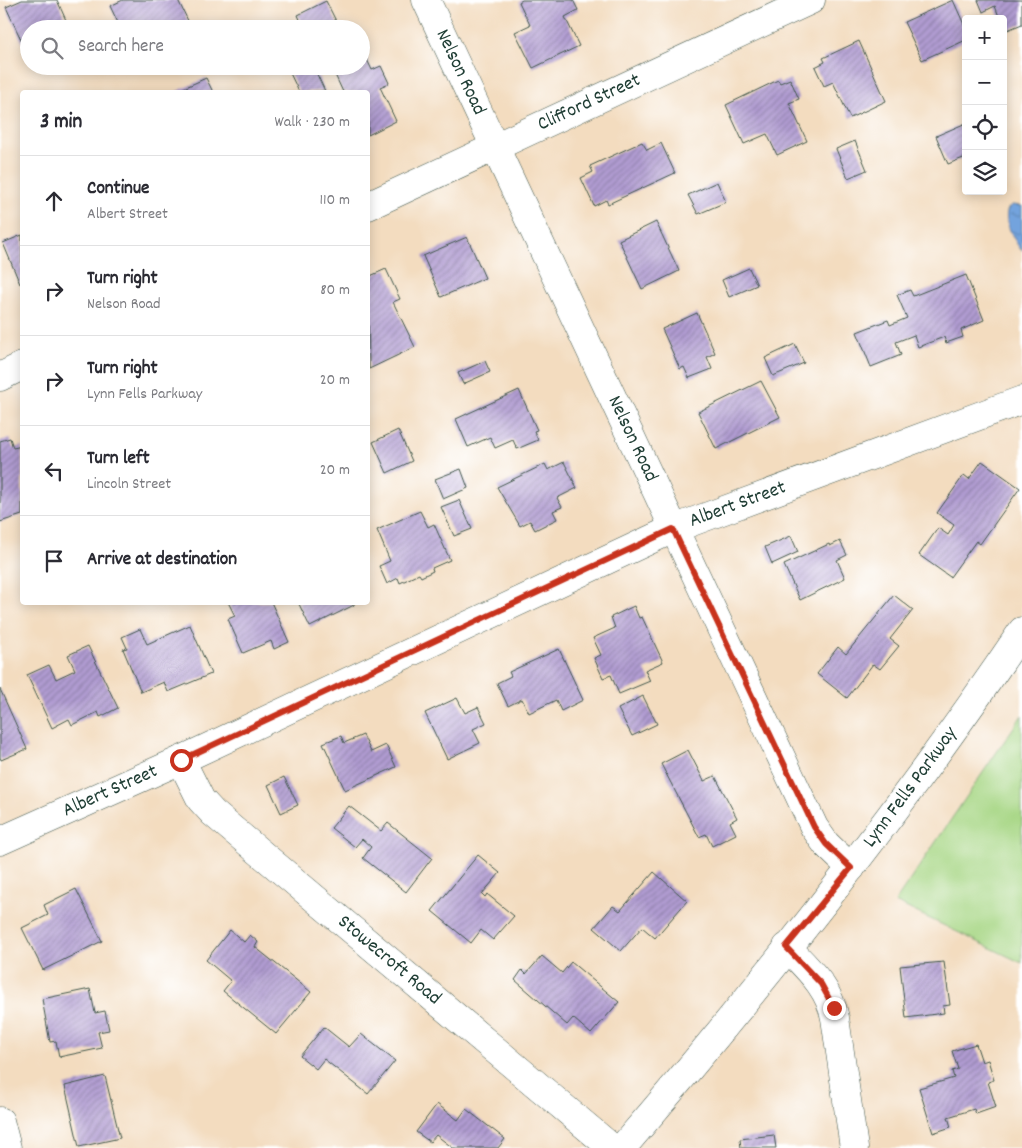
<!DOCTYPE html>
<html lang="en">
<head>
<meta charset="utf-8">
<style>
  :root { --surface:#fff; --page:#f7f7f7; --text:#2b2b33; --muted:#7c7c81; --line:#e1e1e2 }
  body { margin:0; font-family:Dekko,sans-serif; background:var(--page); color:var(--text) }
  .controls { position:absolute; right:15px; top:15px; display:grid; overflow:hidden; border-radius:5px; box-shadow:0 2px 12px #0003 }
  .controls button { width:45px; height:45px; display:grid; place-items:center; padding:0; border:0; border-bottom:1px solid var(--line); background:var(--surface); color:var(--text); font:25px sans-serif }
  .stop { position:absolute; width:15px; height:15px; margin:-11px; border:4px solid #c8321e; border-radius:50%; background:#fff }
  .stop.end { background:#c8321e; border-color:#fff; box-shadow:0 1px 5px #0008 }
  .list { margin:0; padding:0; list-style:none }
  h2 { display:flex; justify-content:space-between; align-items:center; height:65px; margin:0; padding:0 20px; font-size:21px }
  h2 small { font-size:16px; font-weight:400; color:var(--muted) }
  .list li { display:grid; grid-template-columns:32px 1fr auto; gap:15px; align-items:center; box-sizing:border-box; height:90px; padding:0 20px; border-top:1px solid var(--line) }
  .list b { display:block; font-size:19px; white-space:nowrap }
  .list p { margin:0; font-size:16px; white-space:nowrap; color:var(--muted) }
  .list em { font-size:16px; font-style:normal; color:var(--muted) }
  .icon { flex:none; width:28px; height:28px; fill:none; stroke:currentColor; stroke-width:2; stroke-linecap:round; stroke-linejoin:round }
  .map { position:relative; flex:none; width:1022px; height:1148px; overflow:hidden }
  .search { position:absolute; background:var(--surface); box-shadow:0 2px 12px #0003; left:20px; top:20px; width:350px; height:55px; display:flex; align-items:center; gap:12px; box-sizing:border-box; padding:0 18px; border-radius:28px; color:var(--muted); font-size:19px }
  .panel { position:absolute; background:var(--surface); box-shadow:0 2px 12px #0003; left:20px; top:90px; width:350px; height:515px; border-radius:5px }
  .map>svg:first-child { display:block }
  .green { fill:#a8d786; stroke:#648a5d }
  .water { fill:url(#water-ripples); stroke:#497088 }
  .building { fill:url(#building-hatch) }
  .lines { fill:none; stroke-linecap:round; stroke-linejoin:round }
  .minor-casing { stroke:#3f5549; stroke-width:29 }
  .tertiary-casing { stroke:#3f5549; stroke-width:29 }
  .primary-casing { stroke:#3f5549; stroke-width:29 }
  .minor { stroke:#fff; stroke-width:28 }
  .tertiary { stroke:#fff; stroke-width:28 }
  .primary { stroke:#fff; stroke-width:28 }
  .route { stroke:#c8321e; stroke-width:6 }
  .labels { text-anchor:middle; dominant-baseline:central; stroke-width:5; stroke-linejoin:round; paint-order:stroke }
  .street-label { font-size:20px; fill:#1f3d34; stroke:#fff }
</style>
</head>
<body>
<div class="map">
<svg width="1022" height="1148" viewBox="0 0 1022 1148">
  <defs>
    <pattern id="water-ripples" width="26" height="14" patternUnits="userSpaceOnUse" patternTransform="scale(1.25)"><rect width="26" height="14" fill="#73a3dd"/><path d="M2 4q2-2 4 0t4 0M15 11q2-2 4 0t4 0" fill="none" stroke="#5e86b4"/></pattern>
    <pattern id="building-hatch" width="6" height="6" patternUnits="userSpaceOnUse" patternTransform="scale(1.25)"><rect width="6" height="6" fill="#b09bd1"/><path d="M-1 1l2-2M0 6l6-6M5 7l2-2" fill="none" stroke="#8f80aa"/></pattern>
  </defs>
  <rect width="100%" height="100%" fill="#fff"/>
  <filter id="ink" filterUnits="userSpaceOnUse"><feTurbulence type="fractalNoise" baseFrequency=".02" numOctaves="2"/><feDisplacementMap in="SourceGraphic" scale="10" xChannelSelector="R" yChannelSelector="G"/><feConvolveMatrix kernelMatrix="1 2 1 2 8 2 1 2 1" color-interpolation-filters="sRGB"/></filter>
  <filter id="wash" filterUnits="userSpaceOnUse"><feTurbulence type="fractalNoise" baseFrequency=".0096" numOctaves="4" result="noise"/><feDisplacementMap in="SourceGraphic" scale="20" xChannelSelector="R" yChannelSelector="G"/><feGaussianBlur stdDeviation="1.12" result="paint"/><feColorMatrix in="noise" values="0 0 0 0 0 0 0 0 0 0 0 0 0 0 0 0 0 1.4 0 .05"/><feComposite in="paint" operator="in"/></filter>
  <g filter="url(#wash)">
    <rect width="100%" height="100%" fill="#f3dcbf"/>
    <!-- green -->
    <path class="green" d="M 1022,715 L 1022,963 L 895,902 Z"/>
    <!-- water -->
    <path class="water" d="M 1012,205 L 1022,206 L 1022,251 C 1014,241 998,213 1012,205 Z"/>
    <g id="blocks">
      <!-- building -->
      <g class="building">
        <path d="M 22,0 L 57,0 L 69,27 L 29,29 L 29,57 L 6,7 Z"/>
        <path d="M 123,0 L 178,0 L 192,29 L 148,29 L 146,23 L 134,29 L 121,29 L 110,6 Z"/>
        <path d="M 522,0 L 573,0 L 578,10 L 565,17 L 579,46 L 533,68 L 515,32 L 530,25 L 519,2 Z"/>
        <path d="M 953,0 L 966,29 L 966,40 L 922,60 L 904,22 Z"/>
        <path d="M 978,0 L 1022,0 L 1022,24 L 1005,31 L 1003,19 L 1000,19 L 995,6 L 983,12 Z"/>
        <path d="M 326,1 L 340,29 L 304,29 L 298,15 Z"/>
        <path d="M 859,41 L 886,101 L 850,118 L 833,82 L 824,86 L 815,67 L 825,62 L 823,58 Z"/>
        <path d="M 361,47 L 372,70 L 381,66 L 389,83 L 380,87 L 396,121 L 368,135 L 368,92 L 343,92 L 331,66 L 361,66 Z"/>
        <path d="M 289,66 L 313,66 L 325,91 L 299,92 L 287,67 Z"/>
        <path d="M 206,78 L 213,92 L 175,92 Z"/>
        <path d="M 790,79 L 799,99 L 789,103 L 807,141 L 777,155 L 767,134 L 744,144 L 726,105 L 778,80 L 780,83 Z"/>
        <path d="M 966,123 L 966,157 L 948,164 L 936,136 Z"/>
        <path d="M 855,141 L 867,170 L 848,178 L 836,149 Z"/>
        <path d="M 642,142 L 647,150 L 661,143 L 675,173 L 608,204 L 606,200 L 594,206 L 581,178 L 593,172 L 590,166 Z"/>
        <path d="M 717,182 L 726,202 L 698,214 L 688,195 Z"/>
        <path d="M 656,222 L 679,271 L 642,289 L 619,240 Z"/>
        <path d="M 22,235 L 22,283 L 20,284 L 3,243 Z"/>
        <path d="M 467,237 L 485,278 L 441,297 L 423,256 Z"/>
        <path d="M 749,268 L 757,285 L 729,297 L 722,280 Z"/>
        <path d="M 386,269 L 400,299 L 393,302 L 415,347 L 369,369 L 368,277 Z"/>
        <path d="M 966,275 L 984,320 L 961,330 L 963,337 L 946,343 L 944,337 L 918,347 L 914,335 L 896,342 L 901,355 L 871,367 L 857,332 L 888,320 L 890,325 L 907,318 L 897,295 L 910,290 L 913,296 Z"/>
        <path d="M 697,313 L 715,353 L 707,357 L 712,369 L 689,378 L 684,367 L 680,369 L 662,329 Z"/>
        <path d="M 795,344 L 804,363 L 773,376 L 765,358 Z"/>
        <path d="M 485,361 L 490,372 L 463,384 L 458,373 Z"/>
        <path d="M 761,381 L 780,417 L 716,449 L 698,412 Z"/>
        <path d="M 519,390 L 537,430 L 534,431 L 538,440 L 517,449 L 513,440 L 495,448 L 490,437 L 468,447 L 456,419 Z"/>
        <path d="M 398,430 L 412,461 L 387,473 L 373,442 Z"/>
        <path d="M 10,438 L 13,448 L 22,446 L 22,515 L 0,522 L 0,441 Z"/>
        <path d="M 982,461 L 1020,488 L 980,544 L 976,541 L 950,577 L 919,555 L 938,528 L 948,535 L 954,525 L 937,513 L 964,475 L 969,479 Z"/>
        <path d="M 564,462 L 577,488 L 557,498 L 562,507 L 553,511 L 557,519 L 535,530 L 530,521 L 520,526 L 497,487 L 545,464 L 548,470 Z"/>
        <path d="M 461,469 L 468,488 L 443,499 L 435,479 Z"/>
        <path d="M 459,500 L 472,529 L 454,536 L 441,507 Z"/>
        <path d="M 420,511 L 428,527 L 434,524 L 450,560 L 432,568 L 433,571 L 421,577 L 419,574 L 400,583 L 398,578 L 387,584 L 379,566 L 390,561 L 377,530 Z"/>
        <path d="M 791,536 L 798,552 L 772,564 L 765,547 Z"/>
        <path d="M 840,541 L 847,555 L 837,560 L 845,578 L 800,600 L 784,565 L 829,544 L 830,546 Z"/>
        <path d="M 894,595 L 913,610 L 890,639 L 899,646 L 880,669 L 873,664 L 847,698 L 817,674 L 838,647 L 846,654 Z"/>
        <path d="M 228,602 L 271,602 L 289,642 L 274,649 L 271,641 L 243,653 L 228,619 L 235,616 Z"/>
        <path d="M 298,602 L 354,602 L 354,605 L 310,627 Z"/>
        <path d="M 634,606 L 639,618 L 642,617 L 663,662 L 645,670 L 650,681 L 619,694 L 611,675 L 603,678 L 594,658 L 601,655 L 593,638 L 615,628 L 611,617 Z"/>
        <path d="M 190,625 L 211,674 L 168,692 L 164,682 L 141,692 L 123,649 L 127,648 L 122,637 L 140,629 L 147,644 Z"/>
        <path d="M 88,646 L 118,708 L 100,717 L 98,712 L 72,725 L 69,719 L 52,728 L 27,675 L 49,665 L 56,679 L 75,670 L 68,655 Z"/>
        <path d="M 559,649 L 583,700 L 561,711 L 556,700 L 529,713 L 522,699 L 508,706 L 497,683 L 511,676 L 509,672 Z"/>
        <path d="M 0,689 L 27,749 L 1,760 L 0,757 Z"/>
        <path d="M 643,696 L 657,724 L 632,736 L 618,709 Z"/>
        <path d="M 457,698 L 465,713 L 478,707 L 486,723 L 473,729 L 480,743 L 447,759 L 425,713 Z"/>
        <path d="M 363,735 L 371,752 L 386,745 L 396,767 L 345,790 L 323,743 L 341,736 L 344,743 Z"/>
        <path d="M 688,750 L 704,781 L 715,776 L 737,818 L 730,822 L 736,834 L 712,846 L 706,834 L 699,837 L 661,764 Z"/>
        <path d="M 284,777 L 298,805 L 281,813 L 268,785 Z"/>
        <path d="M 349,806 L 381,831 L 388,823 L 432,858 L 406,892 L 363,858 L 371,847 L 362,839 L 355,847 L 331,828 Z"/>
        <path d="M 478,855 L 500,873 L 482,894 L 485,897 L 487,894 L 514,916 L 493,940 L 481,930 L 471,943 L 432,911 Z"/>
        <path d="M 654,872 L 687,901 L 655,938 L 642,927 L 621,951 L 594,928 L 613,906 L 620,911 Z"/>
        <path d="M 76,889 L 102,941 L 43,970 L 22,928 L 48,915 L 44,905 Z"/>
        <path d="M 230,930 L 244,942 L 250,935 L 258,942 L 255,947 L 311,992 L 276,1034 L 223,991 L 231,981 L 206,960 Z"/>
        <path d="M 542,956 L 562,973 L 571,962 L 619,1002 L 591,1034 L 573,1018 L 567,1025 L 515,980 L 522,970 L 526,974 Z"/>
        <path d="M 944,962 L 950,1005 L 943,1006 L 944,1013 L 906,1018 L 900,966 Z"/>
        <path d="M 90,989 L 95,1013 L 105,1011 L 109,1030 L 98,1032 L 102,1048 L 59,1057 L 56,1041 L 50,1042 L 42,999 Z"/>
        <path d="M 324,1027 L 349,1047 L 361,1034 L 395,1061 L 368,1094 L 324,1059 L 316,1069 L 300,1056 Z"/>
        <path d="M 976,1044 L 982,1062 L 988,1060 L 994,1080 L 988,1082 L 996,1107 L 976,1114 L 974,1109 L 948,1117 L 951,1127 L 933,1133 L 919,1088 L 954,1078 L 952,1071 L 958,1069 L 952,1051 Z"/>
        <path d="M 105,1076 L 120,1138 L 79,1147 L 65,1086 Z"/>
        <path d="M 437,1104 L 458,1120 L 466,1109 L 505,1139 L 498,1148 L 453,1148 L 436,1135 L 430,1142 L 416,1132 Z"/>
        <path d="M 774,1135 L 776,1148 L 741,1148 L 740,1139 Z"/>
      </g>
    </g>
  </g>
  <g filter="url(#ink)">
    <use href="#blocks" fill-opacity="0" stroke="#3f5549" stroke-width="1"/>
    <g class="lines">
      <defs>
        <g id="minor">
          <path id="s1" d="M 368,206 L 811,0"/>
          <path d="M 0,377 L 22,366"/>
          <path id="s2" d="M 181,760 L 201,800 L 213,813 L 612,1148"/>
          <path id="s3" d="M 0,841 L 181,760 L 673,529 L 1022,400"/>
          <path d="M 0,1121 L 7,1148"/>
        </g>
        <g id="tertiary">
          <path id="s4" d="M 426,0 L 814,827 L 826,844 L 851,868"/>
          <path d="M 787,947 C 808,969 829,987 835,1018 L 854,1148"/>
        </g>
        <g id="primary">
          <path id="s5" d="M 622,1148 C 764,983 900,812 1022,631"/>
        </g>
      </defs>
      <!-- minor casing -->
      <use href="#minor" class="minor-casing"/>
      <!-- tertiary casing -->
      <use href="#tertiary" class="tertiary-casing"/>
      <!-- primary casing -->
      <use href="#primary" class="primary-casing"/>
      <!-- minor -->
      <use href="#minor" class="minor"/>
      <!-- tertiary -->
      <use href="#tertiary" class="tertiary"/>
      <!-- primary -->
      <use href="#primary" class="primary"/>
    </g>
  </g>
  <g class="lines" filter="url(#ink)">
    <!-- route -->
    <path class="route" d="M 181,760 L 673,529 L 814,827 L 826,844 L 851,868 L 786,947 L 821,984 L 834,1008"/>
  </g>
  <g class="labels">
    <!-- street labels -->
    <g class="street-label">
      <text stroke="none"><textPath href="#s4" startOffset="80">Nelson Road</textPath></text>
      <text stroke="none"><textPath href="#s1" startOffset="244">Clifford Street</textPath></text>
      <text stroke="none"><textPath href="#s4" startOffset="485">Nelson Road</textPath></text>
      <text stroke="none"><textPath href="#s3" startOffset="811">Albert Street</textPath></text>
      <text stroke="none"><textPath href="#s5" startOffset="462">Lynn Fells Parkway</textPath></text>
      <text stroke="none"><textPath href="#s3" startOffset="121">Albert Street</textPath></text>
      <text stroke="none"><textPath href="#s2" startOffset="292">Stowecroft Road</textPath></text>
    </g>
  </g>
</svg>
<div class="controls">
<button>+</button>
<button>−</button>
<button><svg class="icon" aria-label="locate" viewBox="0 0 24 24"><circle cx="12" cy="12" r="6"/><path d="M12 2v4M12 18v4M2 12h4M18 12h4"/></svg></button>
<button><svg class="icon" aria-label="layers" viewBox="0 0 24 24"><path d="M12 4l9 5-9 5-9-5zM3 14l9 5 9-5"/></svg></button>
</div>
<div class="stop" style="left:181px;top:760px"></div>
<div class="stop end" style="left:834px;top:1008px"></div>
<div class="search"><svg class="icon" aria-label="search" viewBox="0 0 24 24"><circle cx="10" cy="10" r="6"/><path d="M15 15l6 6"/></svg>Search here</div>
<section class="panel">
<h2>3 min<small>Walk · 230 m</small></h2>
<ul class="list">
<li><svg class="icon" aria-label="ahead" viewBox="0 0 24 24"><path d="M12 20V5M6 11l6-6 6 6"/></svg><div><b>Continue</b><p>Albert Street</p></div><em>110 m</em></li>
<li><svg class="icon" aria-label="right" viewBox="0 0 24 24"><path d="M7 20v-9h11M14 6l5 5-5 5"/></svg><div><b>Turn right</b><p>Nelson Road</p></div><em>80 m</em></li>
<li><svg class="icon" aria-label="right" viewBox="0 0 24 24"><path d="M7 20v-9h11M14 6l5 5-5 5"/></svg><div><b>Turn right</b><p>Lynn Fells Parkway</p></div><em>20 m</em></li>
<li><svg class="icon" aria-label="left" viewBox="0 0 24 24"><path d="M17 20v-9H6M10 6l-5 5 5 5"/></svg><div><b>Turn left</b><p>Lincoln Street</p></div><em>20 m</em></li>
<li><svg class="icon" aria-label="arrive" viewBox="0 0 24 24"><path d="M6 21V4h12l-3 4 3 4H6"/></svg><div><b>Arrive at destination</b></div></li>
</ul>
</section>
</div>
</body>
</html>
